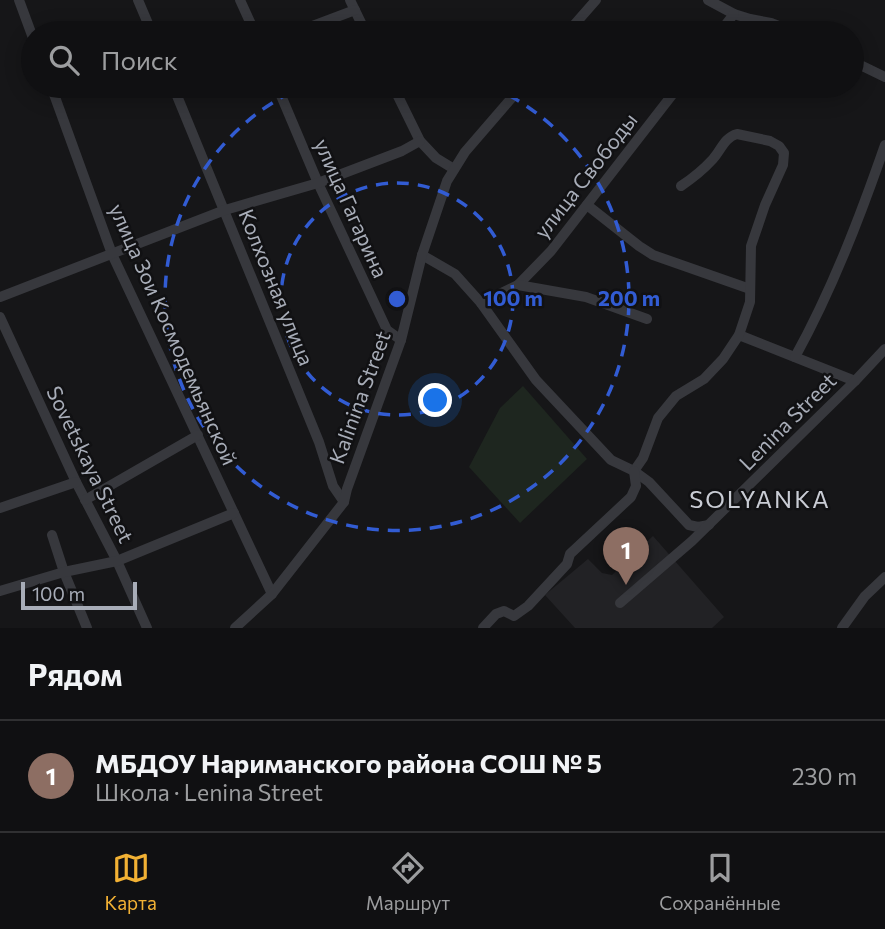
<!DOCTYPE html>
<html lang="ru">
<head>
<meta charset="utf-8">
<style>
  :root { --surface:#101012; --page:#19191b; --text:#f1f3f6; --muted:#9c9d9f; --line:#303032; --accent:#f2b134 }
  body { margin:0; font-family:Commissioner,sans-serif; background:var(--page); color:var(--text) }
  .scale { position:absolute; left:21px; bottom:18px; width:116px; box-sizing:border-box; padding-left:7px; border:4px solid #a8adb8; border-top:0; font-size:19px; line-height:24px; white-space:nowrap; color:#a8adb8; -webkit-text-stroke:5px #111113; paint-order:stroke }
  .you { position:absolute; left:436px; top:401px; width:24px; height:24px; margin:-18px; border:5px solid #fff; border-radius:50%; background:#1a73e8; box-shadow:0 0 0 10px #1a73e833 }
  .badge { display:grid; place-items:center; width:46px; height:46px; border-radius:50%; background:var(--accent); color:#fff; font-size:23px; font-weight:700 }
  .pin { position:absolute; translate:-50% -58px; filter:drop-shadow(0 2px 4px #0008) }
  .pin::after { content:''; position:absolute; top:37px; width:24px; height:21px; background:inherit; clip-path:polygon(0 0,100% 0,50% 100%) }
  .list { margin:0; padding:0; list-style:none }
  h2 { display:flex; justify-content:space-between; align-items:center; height:91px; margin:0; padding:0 28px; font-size:30px }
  h2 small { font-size:23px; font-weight:400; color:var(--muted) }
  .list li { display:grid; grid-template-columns:46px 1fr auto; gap:21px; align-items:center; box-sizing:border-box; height:112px; padding:0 28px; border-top:2px solid var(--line) }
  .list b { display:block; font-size:26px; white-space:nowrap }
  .list p { margin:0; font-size:23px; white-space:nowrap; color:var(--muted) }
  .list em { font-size:23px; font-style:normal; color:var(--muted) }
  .icon { flex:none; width:38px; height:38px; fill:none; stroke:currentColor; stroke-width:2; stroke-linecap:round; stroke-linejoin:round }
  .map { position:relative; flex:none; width:885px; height:628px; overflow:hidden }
  .search { position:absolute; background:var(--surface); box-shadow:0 4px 18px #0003; left:21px; right:21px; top:21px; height:77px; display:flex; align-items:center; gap:18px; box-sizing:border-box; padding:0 24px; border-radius:38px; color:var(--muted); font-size:26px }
  .sheet { height:203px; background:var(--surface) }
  nav { display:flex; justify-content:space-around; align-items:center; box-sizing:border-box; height:98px; border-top:2px solid var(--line); background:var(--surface); font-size:19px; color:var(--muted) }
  nav a { display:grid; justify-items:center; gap:4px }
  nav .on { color:var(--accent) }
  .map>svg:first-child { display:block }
  .built { fill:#222225 }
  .green { fill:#1e261f }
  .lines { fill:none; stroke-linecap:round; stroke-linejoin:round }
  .minor { stroke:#37383d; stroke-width:10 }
  .ring { fill:none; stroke:#325cd3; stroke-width:3.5; stroke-dasharray:12 9 }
  .labels { text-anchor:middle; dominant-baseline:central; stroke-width:5; stroke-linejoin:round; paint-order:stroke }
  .street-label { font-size:21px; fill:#a8adb8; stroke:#111113 }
  .quarter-label { font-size:24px; letter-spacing:2px; fill:#c9ccd4; stroke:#111113 }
  .centre { fill:#325cd3; stroke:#111113; stroke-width:3.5 }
  .ring-label { font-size:21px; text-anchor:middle; font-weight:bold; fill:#325cd3; stroke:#111113; stroke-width:5; stroke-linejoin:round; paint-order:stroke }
</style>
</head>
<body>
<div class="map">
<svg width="885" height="628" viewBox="0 0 885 628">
  <rect width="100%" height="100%" fill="#161618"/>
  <!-- built -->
  <path class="built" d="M 653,536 L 724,617 L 712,628 L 575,628 L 545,595 L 588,559 L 602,573 L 612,575 Z"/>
  <!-- green -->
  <path class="green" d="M 523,386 L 587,459 L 520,523 L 469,467 L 500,408 Z"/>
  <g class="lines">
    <!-- minor -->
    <g class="minor">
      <path d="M 19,0 L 33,38"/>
      <path d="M 138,0 L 152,33"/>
      <path d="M 240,0 L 255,33"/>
      <path d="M 350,0 L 366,33"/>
      <path d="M 708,0 L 734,14 L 750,19 L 771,23 L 796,33"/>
      <path d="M 294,33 L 355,10"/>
      <path d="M 567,33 L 596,0"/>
      <path d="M 719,33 L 734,14"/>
      <path d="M 852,61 L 885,77"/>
      <path d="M 51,86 L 112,254 L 272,594"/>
      <path d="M 173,86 L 319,442 L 333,486 L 344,502"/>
      <path d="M 277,86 L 318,183 L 387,330 L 401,340"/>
      <path d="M 393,86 L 420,141 L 436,158 L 454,169"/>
      <path d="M 587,205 L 639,246 L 653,255 L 750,289"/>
      <path d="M 422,255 L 455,274 L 481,303 L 536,380 L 611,460 L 634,471 L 649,482 L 689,525 L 698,527 L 709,525"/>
      <path d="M 518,285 L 551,251 L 679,86"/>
      <path d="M 0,297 L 225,210 L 318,183 L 402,151 L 420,141"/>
      <path d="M 481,303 L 518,285 L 586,297 L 647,319"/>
      <path d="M 0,317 L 76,482 L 117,561 L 147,628"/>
      <path d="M 739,335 L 855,381"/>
      <path d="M 795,357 C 832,290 860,217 885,145"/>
      <path d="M 634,471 L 643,458 L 658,418 L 676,396 L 704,379 L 723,359 L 739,335 L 750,302 L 751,246 L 765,205 L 783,165 L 784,153 L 779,146 L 770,141 L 737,134 C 725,137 721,150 713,159 C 703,170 693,178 681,186"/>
      <path d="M 85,500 L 198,435"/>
      <path d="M 0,508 L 76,482"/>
      <path d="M 52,535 L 64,572 L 87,628"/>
      <path d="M 0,591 L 64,572 L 117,561 L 234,513"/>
      <path d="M 620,603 L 692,541 L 855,381 L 885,349"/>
      <path d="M 235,628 L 272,594 L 344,502 L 347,489 L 401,340 L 422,255 L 447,181 L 465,152 L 522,86"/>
      <path d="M 483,628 L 496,614 L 504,611 L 514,616 L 528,606 L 567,564 L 570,554 L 631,497 L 636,486 L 634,471"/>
      <path d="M 842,628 L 865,596 L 885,577"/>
    </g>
  </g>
  <!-- distance rings -->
  <g class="ring">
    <circle cx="397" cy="299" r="116"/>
    <path d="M490 86A232 232 0 1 1 304 86"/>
  </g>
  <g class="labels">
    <!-- street labels -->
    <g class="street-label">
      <text transform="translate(585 175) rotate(-52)">улица Свободы</text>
      <text transform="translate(352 208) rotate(66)">улица Гагарина</text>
      <text transform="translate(277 287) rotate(68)">Колхозная улица</text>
      <text transform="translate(174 334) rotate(66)">улица Зои Космодемьянской</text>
      <text transform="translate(359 397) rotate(-70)">Kalinina Street</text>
      <text transform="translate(787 421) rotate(-45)">Lenina Street</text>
      <text transform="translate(91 464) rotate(64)">Sovetskaya Street</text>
    </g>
    <!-- quarter labels -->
    <g class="quarter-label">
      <text x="760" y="498">SOLYANKA</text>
    </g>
  </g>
  <circle cx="397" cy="299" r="10" class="centre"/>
  <g class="ring-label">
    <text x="513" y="306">100 m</text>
    <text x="629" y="306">200 m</text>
  </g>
</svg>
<div class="scale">100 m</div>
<div class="you"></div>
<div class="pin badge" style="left:626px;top:585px;background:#8d6e63">1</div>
<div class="search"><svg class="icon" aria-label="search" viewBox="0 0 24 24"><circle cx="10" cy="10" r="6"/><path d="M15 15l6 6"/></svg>Поиск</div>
</div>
<section class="sheet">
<h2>Рядом<small></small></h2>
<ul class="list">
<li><span class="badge" style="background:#8d6e63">1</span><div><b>МБДОУ Нариманского района СОШ № 5</b><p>Школа · Lenina Street</p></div><em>230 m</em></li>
</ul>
</section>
<nav>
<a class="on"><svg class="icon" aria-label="map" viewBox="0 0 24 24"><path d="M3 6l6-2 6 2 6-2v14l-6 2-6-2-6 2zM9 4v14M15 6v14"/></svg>Карта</a>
<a><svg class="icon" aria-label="directions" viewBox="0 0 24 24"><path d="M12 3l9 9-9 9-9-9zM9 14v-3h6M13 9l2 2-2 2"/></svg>Маршрут</a>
<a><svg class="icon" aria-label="saved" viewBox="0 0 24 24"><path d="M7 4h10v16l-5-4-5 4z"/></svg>Сохранённые</a>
</nav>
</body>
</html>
